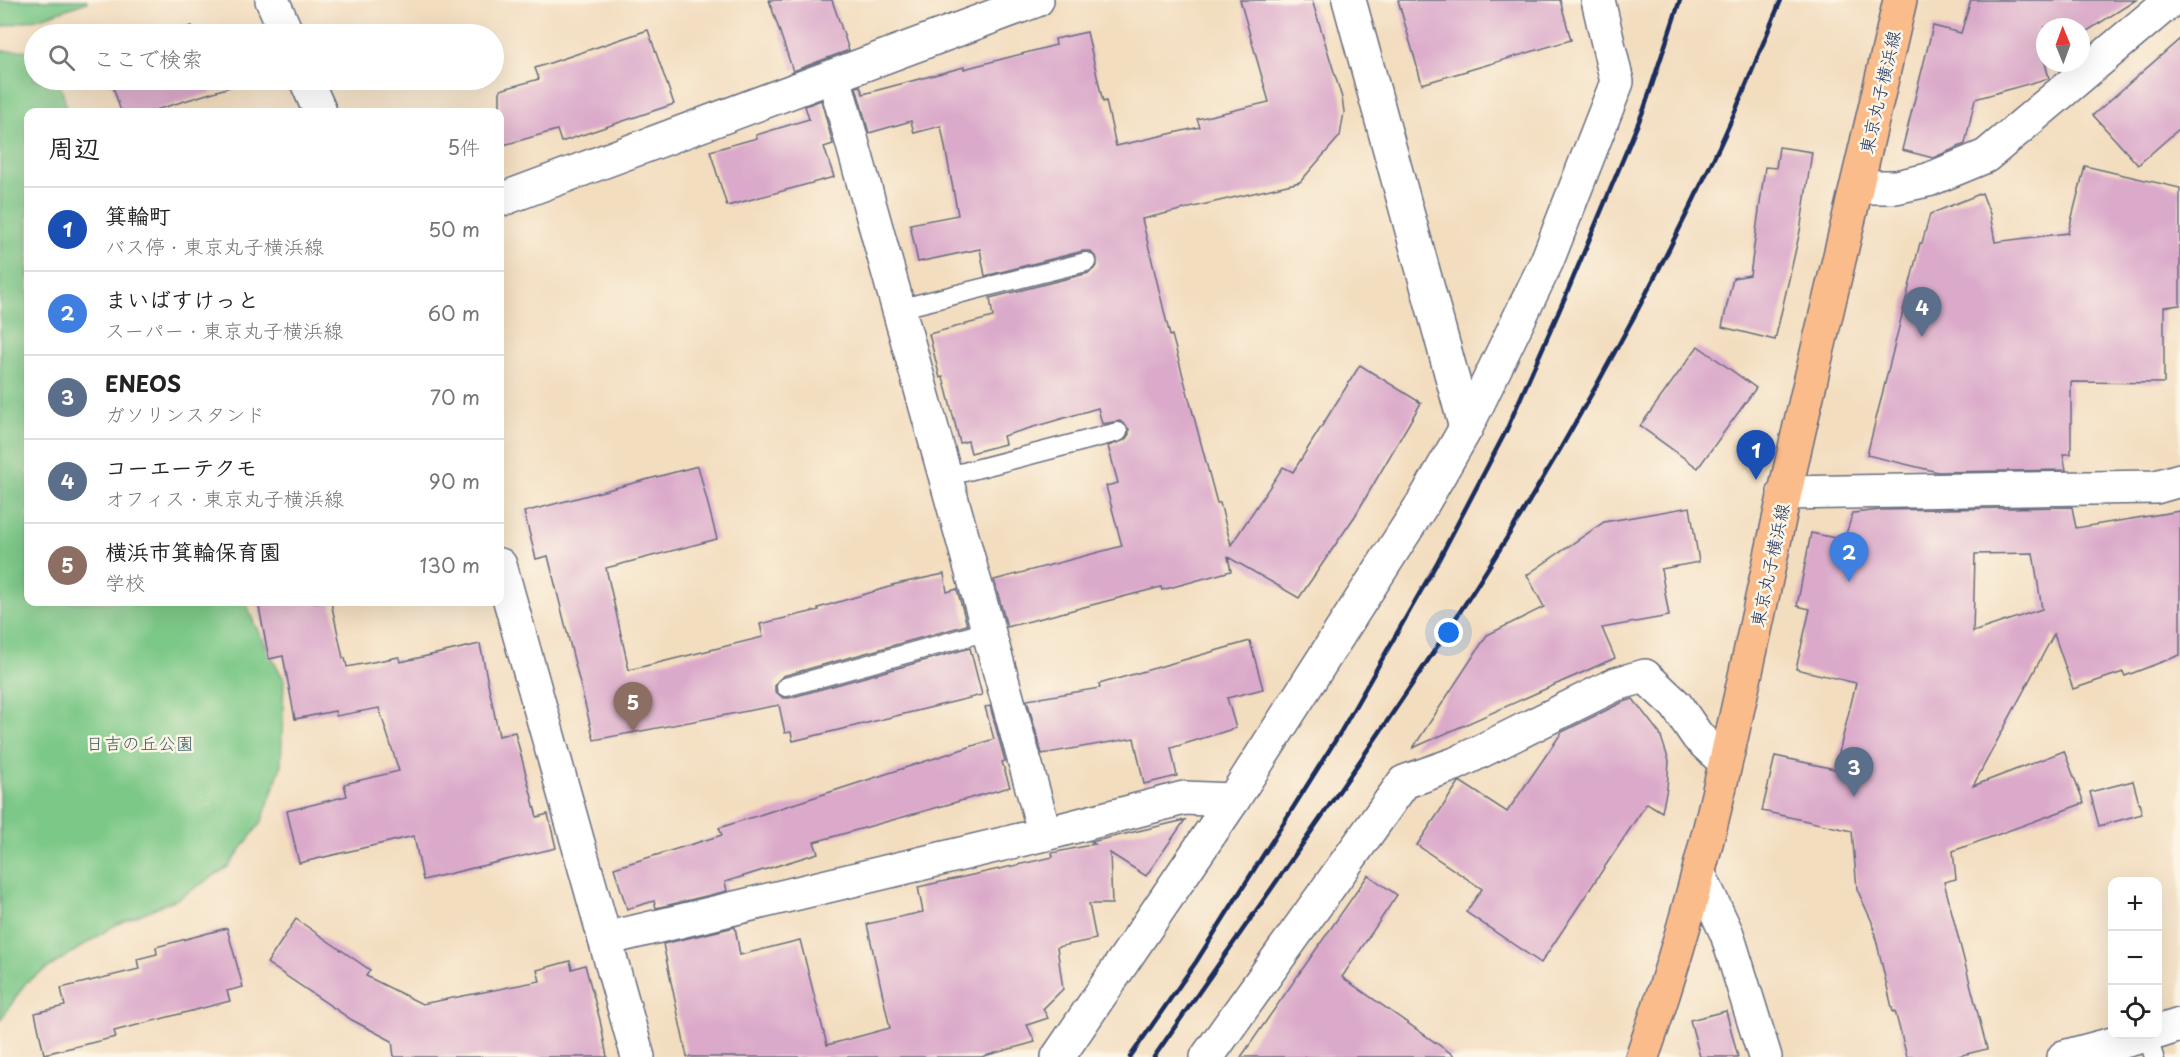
<!DOCTYPE html>
<html lang="ja">
<head>
<meta charset="utf-8">
<style>
  :root { --surface:#fff; --page:#f6f6f6; --text:#222; --muted:#767676; --line:#e0e0e0; --accent:#c8321e }
  body { margin:0; font-family:"Playpen Sans","Klee One",sans-serif; background:var(--page); color:var(--text) }
  .controls { position:absolute; right:18px; bottom:18px; display:grid; overflow:hidden; border-radius:12px; box-shadow:0 6px 24px #0002 }
  .controls button { width:54px; height:54px; display:grid; place-items:center; padding:0; border:0; border-bottom:2px solid var(--line); background:var(--surface); color:var(--text); font:30px sans-serif }
  .compass { position:absolute; left:2036px; top:18px; width:54px; height:54px; border-radius:50%; background:var(--surface); box-shadow:0 6px 24px #0002; rotate:359deg }
  .you { position:absolute; left:1449px; top:633px; width:21px; height:21px; margin:-15px; border:4px solid #fff; border-radius:50%; background:#1a73e8; box-shadow:0 0 0 9px #1a73e833 }
  .badge { display:grid; place-items:center; width:39px; height:39px; border-radius:50%; background:var(--accent); color:#fff; font-size:20px; font-weight:700 }
  .pin { position:absolute; translate:-50% -50px; filter:drop-shadow(0 2px 3px #0008) }
  .pin::after { content:''; position:absolute; top:32px; width:21px; height:18px; background:inherit; clip-path:polygon(0 0,100% 0,50% 100%) }
  .list { margin:0; padding:0; list-style:none }
  h2 { display:flex; justify-content:space-between; align-items:center; height:78px; margin:0; padding:0 24px; font-size:26px }
  h2 small { font-size:20px; font-weight:400; color:var(--muted) }
  .list li { display:grid; grid-template-columns:39px 1fr auto; gap:18px; align-items:center; box-sizing:border-box; height:84px; padding:0 24px; border-top:2px solid var(--line) }
  .list b { display:block; font-size:22px; white-space:nowrap }
  .list p { margin:0; font-size:20px; white-space:nowrap; color:var(--muted) }
  .list em { font-size:20px; font-style:normal; color:var(--muted) }
  .icon { flex:none; width:33px; height:33px; fill:none; stroke:currentColor; stroke-width:2; stroke-linecap:round; stroke-linejoin:round }
  .map { position:relative; flex:none; width:2180px; height:1057px; overflow:hidden }
  .search { position:absolute; background:var(--surface); box-shadow:0 6px 24px #0002; left:24px; top:24px; width:480px; height:66px; display:flex; align-items:center; gap:15px; box-sizing:border-box; padding:0 21px; border-radius:33px; color:var(--muted); font-size:22px }
  .panel { position:absolute; background:var(--surface); box-shadow:0 6px 24px #0002; left:24px; top:108px; width:480px; height:498px; border-radius:12px }
  .map>svg:first-child { display:block }
  .green { fill:#7cc887; stroke:#4c7c72; stroke-width:1.5 }
  .building { fill:#dbaaca; fill-rule:evenodd }
  .lines { fill:none; stroke-linecap:round; stroke-linejoin:round }
  .service-casing { stroke:#676c80; stroke-width:21 }
  .minor-casing { stroke:#676c80; stroke-width:36 }
  .tertiary-casing { stroke:#676c80; stroke-width:36 }
  .primary-casing { stroke:#676c80; stroke-width:36 }
  .service { stroke:#fff; stroke-width:18 }
  .minor { stroke:#fff; stroke-width:33 }
  .tertiary { stroke:#fff; stroke-width:33 }
  .primary { stroke:#fabc8b; stroke-width:33 }
  .rail { stroke:#1b2f5e; stroke-width:4.5 }
  .labels { text-anchor:middle; dominant-baseline:central; stroke-width:5; stroke-linejoin:round; paint-order:stroke }
  .street-label { font-size:18px; fill:#1b2f5e; stroke:#fcf5e5 }
  .park-label { font-size:18px; fill:#385d6a; stroke:#fcf5e5 }
</style>
</head>
<body>
<div class="map">
<svg width="2180" height="1057" viewBox="0 0 2180 1057">
  <rect width="100%" height="100%" fill="#fcf5e5"/>
  <filter id="ink" filterUnits="userSpaceOnUse"><feTurbulence type="fractalNoise" baseFrequency=".0167" numOctaves="2"/><feDisplacementMap in="SourceGraphic" scale="12" xChannelSelector="R" yChannelSelector="G"/><feConvolveMatrix kernelMatrix="1 2 1 2 8 2 1 2 1" color-interpolation-filters="sRGB"/></filter>
  <filter id="wash" filterUnits="userSpaceOnUse"><feTurbulence type="fractalNoise" baseFrequency=".008" numOctaves="4" result="noise"/><feDisplacementMap in="SourceGraphic" scale="24" xChannelSelector="R" yChannelSelector="G"/><feGaussianBlur stdDeviation="1.35" result="paint"/><feColorMatrix in="noise" values="0 0 0 0 0 0 0 0 0 0 0 0 0 0 0 0 0 1.4 0 .05"/><feComposite in="paint" operator="in"/></filter>
  <g filter="url(#wash)">
    <rect width="100%" height="100%" fill="#f3ddbf"/>
    <!-- green -->
    <g class="green">
      <path d="M 0,0 L 87,0 L 87,2 L 44,17 L 0,27 Z"/>
      <path d="M 34,50 L 34,80 L 59,80 L 68,112 L 28,112 L 28,602 L 246,602 L 254,623 L 284,680 L 281,766 L 262,821 L 228,867 L 179,898 L 115,925 L 26,982 L 0,1021 L 0,51 Z"/>
    </g>
    <g id="blocks">
      <!-- building -->
      <g class="building">
        <path d="M 769,0 L 832,0 L 849,50 L 793,71 Z"/>
        <path d="M 1240,0 L 1312,0 L 1342,98 L 1344,112 L 1340,136 L 1300,182 L 1142,219 L 1170,336 L 1172,335 L 1217,503 L 1220,503 L 1231,545 L 1283,467 L 1293,472 L 1360,365 L 1421,403 L 1355,516 L 1299,598 L 1228,557 L 1231,571 L 1162,590 L 1161,587 L 1007,627 L 994,580 L 1122,546 L 1106,486 L 1118,483 L 1108,446 L 1125,440 L 1129,434 L 1129,429 L 1120,421 L 1102,424 L 1098,408 L 1003,436 L 1005,444 L 971,453 L 968,441 L 960,443 L 943,377 L 940,378 L 929,334 L 993,317 L 990,298 L 1089,273 L 1097,266 L 1097,259 L 1090,251 L 1083,251 L 985,276 L 980,249 L 918,262 L 910,224 L 958,215 L 941,126 L 914,133 L 911,121 L 869,133 L 856,87 L 860,86 L 863,94 L 964,67 L 964,69 L 1056,45 L 1055,39 L 1087,32 L 1103,102 L 1106,101 L 1116,146 L 1200,127 L 1197,119 L 1269,102 Z"/>
        <path d="M 1398,0 L 1560,0 L 1571,40 L 1422,84 Z"/>
        <path d="M 1971,0 L 2136,0 L 2081,35 L 2081,27 L 2045,27 L 2044,59 L 2049,78 L 1975,99 L 1965,144 L 1933,158 L 1902,150 L 1933,26 L 1961,33 Z"/>
        <path d="M 192,26 L 194,34 L 165,34 Z"/>
        <path d="M 648,30 L 674,104 L 561,142 L 557,130 L 500,146 L 500,90 L 539,79 L 535,68 Z"/>
        <path d="M 2180,39 L 2180,128 L 2138,165 L 2093,115 Z"/>
        <path d="M 111,80 L 229,80 L 230,87 L 149,112 L 121,112 Z"/>
        <path d="M 821,100 L 833,144 L 824,147 L 834,177 L 727,206 L 710,151 L 757,138 L 756,135 L 809,119 L 805,106 Z"/>
        <path d="M 1779,147 L 1812,152 L 1800,231 L 1775,340 L 1722,327 L 1733,278 L 1750,275 L 1765,167 L 1776,168 Z"/>
        <path d="M 2085,166 L 2180,188 L 2180,305 L 2164,307 L 2164,383 L 2071,382 L 2071,454 L 2063,454 L 2066,470 L 1938,472 L 1867,455 L 1920,243 L 1922,243 L 1930,214 L 1982,193 L 1990,214 L 1995,242 L 2068,233 Z"/>
        <path d="M 1698,346 L 1756,388 L 1698,468 L 1640,426 Z"/>
        <path d="M 698,466 L 717,539 L 606,568 L 629,670 L 763,637 L 760,624 L 819,610 L 818,608 L 893,586 L 892,585 L 944,574 L 947,592 L 957,589 L 967,625 L 783,676 L 775,684 L 775,691 L 783,698 L 789,698 L 970,648 L 982,695 L 793,741 L 791,732 L 785,733 L 779,705 L 594,740 L 548,556 L 536,559 L 524,512 Z"/>
        <path d="M 1690,507 L 1699,562 L 1661,569 L 1669,616 L 1602,628 L 1615,658 L 1413,748 L 1487,635 L 1544,607 L 1527,575 L 1604,522 Z"/>
        <path d="M 2072,507 L 2076,528 L 2180,511 L 2180,655 L 2125,676 L 2123,672 L 2073,689 L 2054,634 L 1973,786 L 2064,751 L 2084,803 L 1953,851 L 1956,879 L 1944,882 L 1987,1049 L 1954,1057 L 1907,1057 L 1895,1011 L 1893,1012 L 1872,922 L 1857,889 L 1852,831 L 1762,811 L 1775,756 L 1835,769 L 1856,683 L 1796,669 L 1810,609 L 1797,606 L 1811,533 L 1844,540 L 1853,513 L 1881,510 ZM 2033,553 L 2042,609 L 1973,632 L 1975,554 Z"/>
        <path d="M 258,602 L 331,602 L 343,658 L 345,658 L 347,667 L 399,657 L 400,662 L 480,644 L 499,736 L 515,732 L 537,817 L 548,814 L 556,848 L 423,880 L 414,836 L 299,863 L 287,811 L 347,796 L 344,784 L 399,771 L 379,708 L 336,716 L 335,711 L 295,719 L 283,656 L 269,659 Z"/>
        <path d="M 1250,641 L 1263,689 L 1227,698 L 1236,728 L 1171,748 L 1177,776 L 1144,784 L 1134,738 L 1042,754 L 1027,700 L 1100,688 L 1099,684 Z"/>
        <path d="M 1633,699 L 1660,734 L 1669,761 L 1667,788 L 1662,812 L 1647,803 L 1541,963 L 1466,912 L 1482,889 L 1417,845 L 1459,782 L 1461,782 L 1507,812 L 1562,732 L 1623,702 Z"/>
        <path d="M 990,706 L 1005,761 L 1002,762 L 1010,787 L 814,842 L 818,853 L 725,882 L 727,891 L 656,908 L 654,901 L 627,909 L 614,868 L 722,835 L 719,828 L 994,739 L 985,707 Z"/>
        <path d="M 2133,781 L 2142,814 L 2099,826 L 2090,792 Z"/>
        <path d="M 1185,820 L 1146,876 L 1110,853 L 1112,904 L 1089,904 L 1096,939 L 1057,947 L 1063,989 L 1043,1009 L 1048,1018 L 1027,1025 L 1035,1042 L 981,1057 L 687,1057 L 663,944 L 735,927 L 740,955 L 800,940 L 827,1045 L 890,1028 L 867,924 L 923,912 L 918,887 L 1053,857 L 1052,853 L 1095,844 L 1091,842 Z"/>
        <path d="M 1368,875 L 1397,895 L 1342,977 L 1456,1057 L 1241,1057 Z"/>
        <path d="M 296,919 L 370,970 L 366,976 L 422,1004 L 540,981 L 537,970 L 570,961 L 572,969 L 585,965 L 600,1020 L 607,1057 L 394,1057 L 392,1041 L 352,1020 L 267,963 Z"/>
        <path d="M 227,928 L 243,987 L 227,991 L 230,1001 L 114,1031 L 116,1037 L 44,1054 L 35,1013 L 65,1006 L 61,988 L 139,969 L 137,959 L 157,954 L 156,947 Z"/>
        <path d="M 1726,1011 L 1738,1057 L 1700,1057 L 1690,1020 Z"/>
      </g>
    </g>
  </g>
  <g filter="url(#ink)">
    <use href="#blocks" fill-opacity="0" stroke="#676c80" stroke-width="1.5"/>
    <g class="lines">
      <defs>
        <g id="service">
          <path d="M 898,309 L 1086,262"/>
          <path d="M 945,477 L 1118,432"/>
          <path d="M 786,687 L 988,631"/>
          <path d="M 2147,1035 L 2154,1057"/>
        </g>
        <g id="minor">
          <path d="M 272,0 L 287,34"/>
          <path d="M 1349,0 L 1466,428"/>
          <path d="M 306,80 L 320,112"/>
          <path d="M 1857,187 L 1896,187 L 1928,180 L 1986,156 L 2171,0"/>
          <path d="M 500,200 L 1037,0"/>
          <path d="M 1784,493 L 2156,487 L 2180,480"/>
          <path d="M 500,565 L 638,1057"/>
          <path d="M 1045,834 L 1184,798 L 1233,800"/>
          <path d="M 605,939 L 1045,834 L 834,77"/>
          <path d="M 2158,1032 L 2180,1025"/>
          <path d="M 1058,1057 L 1233,800 L 1423,503 L 1466,428 L 1547,261 L 1617,82 L 1598,0"/>
          <path d="M 1207,1057 L 1404,782 L 1455,764 L 1616,684 L 1645,676 L 1676,705 L 1698,737 L 1725,762"/>
          <path d="M 2064,1057 L 2150,1034"/>
        </g>
        <path id="tertiary" d="M 1699,874 L 1727,934 L 1765,1057"/>
        <path id="primary" d="M 1642,1057 C 1706,878 1741,691 1782,506 C 1819,337 1862,169 1900,0"/>
      </defs>
      <!-- service casing -->
      <use href="#service" class="service-casing"/>
      <!-- minor casing -->
      <use href="#minor" class="minor-casing"/>
      <!-- tertiary casing -->
      <use href="#tertiary" class="tertiary-casing"/>
      <!-- primary casing -->
      <use href="#primary" class="primary-casing"/>
      <!-- service -->
      <use href="#service" class="service"/>
      <!-- minor -->
      <use href="#minor" class="minor"/>
      <!-- tertiary -->
      <use href="#tertiary" class="tertiary"/>
      <!-- primary -->
      <use href="#primary" class="primary"/>
      <!-- rail -->
      <g class="rail">
        <path d="M 1130,1057 L 1196,962 L 1340,733 L 1438,561 L 1506,431 L 1566,295 L 1644,109 L 1680,0"/>
        <path d="M 1154,1057 C 1262,901 1373,747 1476,587 C 1566,446 1650,294 1721,143 C 1743,96 1761,47 1781,0"/>
      </g>
    </g>
  </g>
  <g class="labels">
    <!-- street labels -->
    <g class="street-label">
      <text transform="translate(1879 92) rotate(-77)">東京丸子横浜線</text>
      <text transform="translate(1769 565) rotate(-78)">東京丸子横浜線</text>
    </g>
    <!-- park labels -->
    <g class="park-label">
      <text x="140" y="742">日吉の丘公園</text>
    </g>
  </g>
</svg>
<div class="controls">
<button>+</button>
<button>−</button>
<button><svg class="icon" aria-label="locate" viewBox="0 0 24 24"><circle cx="12" cy="12" r="6"/><path d="M12 2v4M12 18v4M2 12h4M18 12h4"/></svg></button>
</div>
<svg class="compass" viewBox="-18 -18 36 36"><path d="M0-13l5 13h-10z" fill="#e53935"/><path d="M0 13l5-13h-10z" fill="#767676"/></svg>
<div class="you"></div>
<div class="pin badge" style="left:1756px;top:480px;background:#1a4fb4">1</div>
<div class="pin badge" style="left:1849px;top:582px;background:#3f7fe0">2</div>
<div class="pin badge" style="left:1854px;top:797px;background:#5c6f8a">3</div>
<div class="pin badge" style="left:1922px;top:337px;background:#5c6f8a">4</div>
<div class="pin badge" style="left:633px;top:732px;background:#8d6e63">5</div>
<div class="search"><svg class="icon" aria-label="search" viewBox="0 0 24 24"><circle cx="10" cy="10" r="6"/><path d="M15 15l6 6"/></svg>ここで検索</div>
<section class="panel">
<h2>周辺<small>5件</small></h2>
<ul class="list">
<li><span class="badge" style="background:#1a4fb4">1</span><div><b>箕輪町</b><p>バス停 · 東京丸子横浜線</p></div><em>50 m</em></li>
<li><span class="badge" style="background:#3f7fe0">2</span><div><b>まいばすけっと</b><p>スーパー · 東京丸子横浜線</p></div><em>60 m</em></li>
<li><span class="badge" style="background:#5c6f8a">3</span><div><b>ENEOS</b><p>ガソリンスタンド</p></div><em>70 m</em></li>
<li><span class="badge" style="background:#5c6f8a">4</span><div><b>コーエーテクモ</b><p>オフィス · 東京丸子横浜線</p></div><em>90 m</em></li>
<li><span class="badge" style="background:#8d6e63">5</span><div><b>横浜市箕輪保育園</b><p>学校</p></div><em>130 m</em></li>
</ul>
</section>
</div>
</body>
</html>
